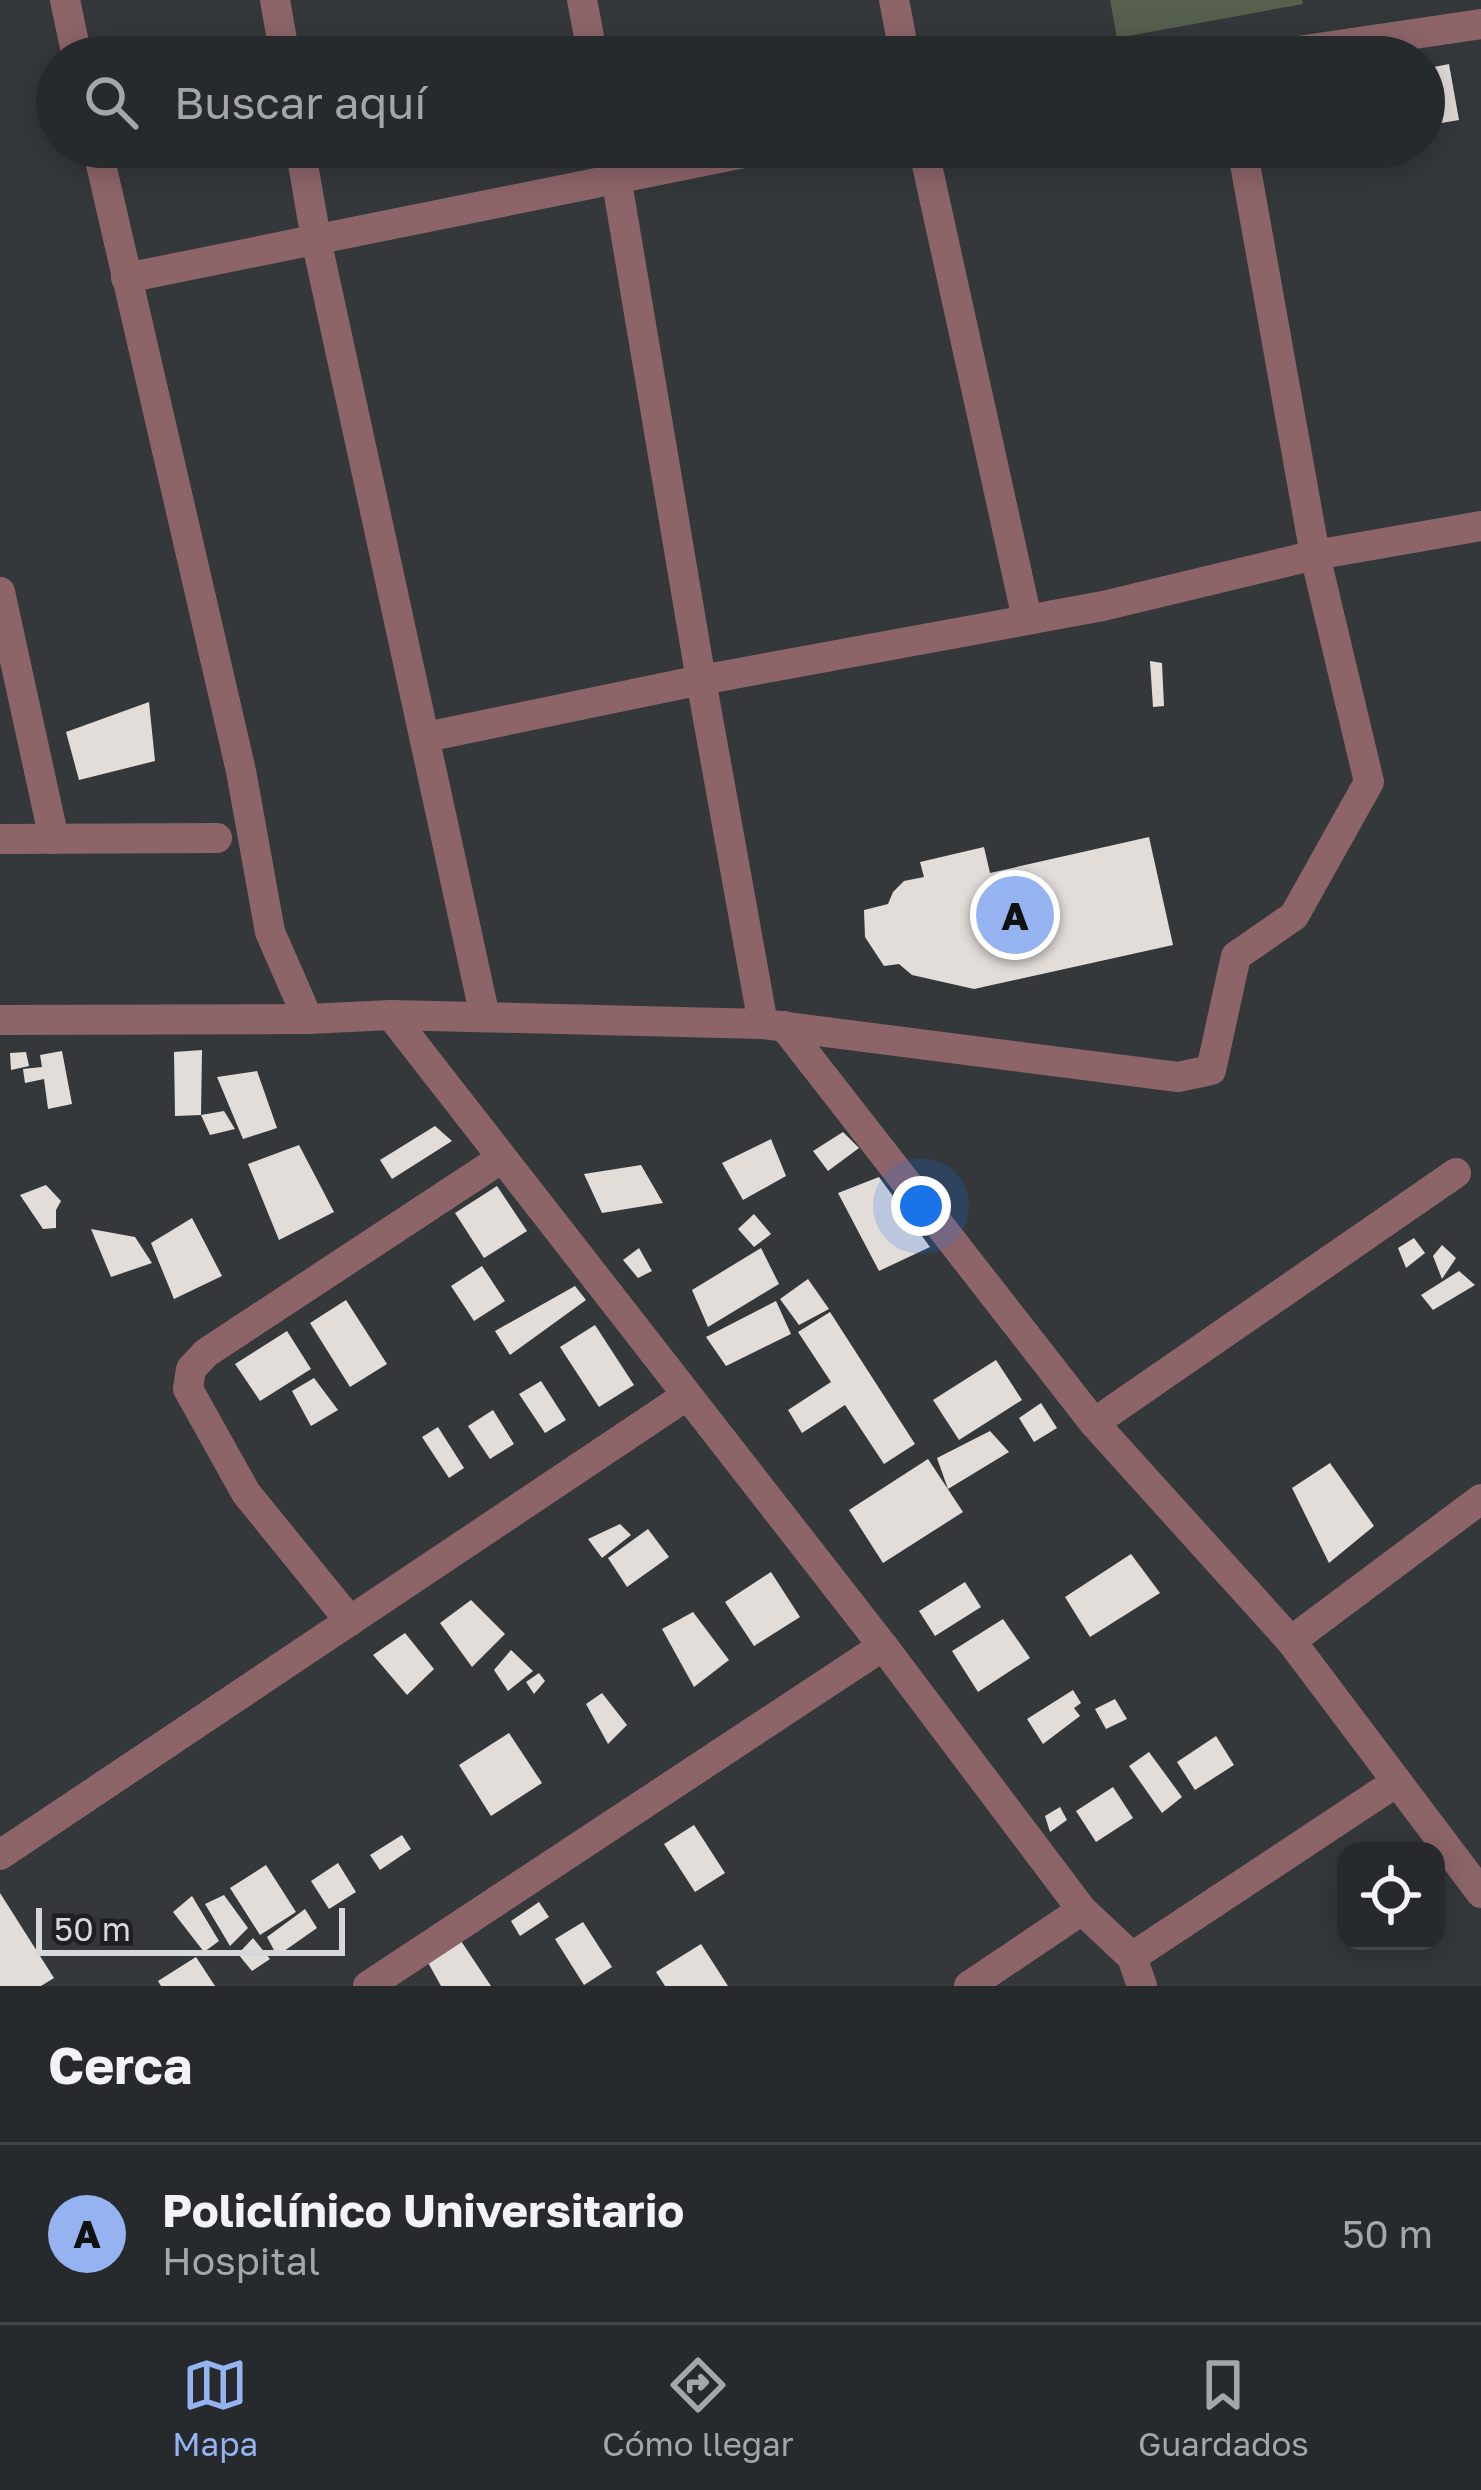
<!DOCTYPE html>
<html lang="es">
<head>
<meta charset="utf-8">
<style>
  :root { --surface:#272a2c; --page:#2f3234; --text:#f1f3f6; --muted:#a4a7a9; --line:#434648; --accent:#95b2f1 }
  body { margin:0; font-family:"Golos Text",sans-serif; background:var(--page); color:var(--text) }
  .controls { position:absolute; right:36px; bottom:36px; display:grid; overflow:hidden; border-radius:24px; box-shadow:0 6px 30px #0003 }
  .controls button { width:108px; height:108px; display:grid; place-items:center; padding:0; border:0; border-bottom:3px solid var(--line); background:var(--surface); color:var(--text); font:60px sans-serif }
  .scale { position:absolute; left:36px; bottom:30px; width:309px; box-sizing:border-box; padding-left:12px; border:6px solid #d7d8db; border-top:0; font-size:33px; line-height:42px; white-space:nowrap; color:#d7d8db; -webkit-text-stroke:9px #1d1f20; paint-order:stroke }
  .you { position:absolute; left:921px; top:1206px; width:42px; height:42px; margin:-30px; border:9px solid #fff; border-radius:50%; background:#1a73e8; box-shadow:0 0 0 18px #1a73e833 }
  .badge { display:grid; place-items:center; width:78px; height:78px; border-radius:50%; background:var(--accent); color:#111; font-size:39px; font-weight:700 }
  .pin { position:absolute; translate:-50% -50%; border:6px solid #fff; box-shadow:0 3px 12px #0006 }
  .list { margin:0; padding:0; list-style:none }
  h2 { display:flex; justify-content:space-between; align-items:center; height:156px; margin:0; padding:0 48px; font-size:51px }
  h2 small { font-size:39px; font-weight:400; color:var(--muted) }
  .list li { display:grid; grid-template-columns:78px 1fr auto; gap:36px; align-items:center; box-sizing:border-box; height:180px; padding:0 48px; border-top:3px solid var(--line) }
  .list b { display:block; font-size:45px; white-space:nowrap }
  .list p { margin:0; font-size:39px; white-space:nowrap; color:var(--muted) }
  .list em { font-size:39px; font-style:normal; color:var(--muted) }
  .icon { flex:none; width:66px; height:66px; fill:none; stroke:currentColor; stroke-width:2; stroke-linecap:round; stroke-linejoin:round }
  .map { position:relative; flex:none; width:1481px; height:1986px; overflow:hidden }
  .search { position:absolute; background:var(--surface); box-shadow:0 6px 30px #0003; left:36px; right:36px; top:36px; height:132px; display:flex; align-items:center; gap:30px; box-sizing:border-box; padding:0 42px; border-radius:66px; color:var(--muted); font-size:45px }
  .sheet { height:336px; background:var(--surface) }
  nav { display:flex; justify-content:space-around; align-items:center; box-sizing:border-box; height:168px; border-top:3px solid var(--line); background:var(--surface); font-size:33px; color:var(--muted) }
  nav a { display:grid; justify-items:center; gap:6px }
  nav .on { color:var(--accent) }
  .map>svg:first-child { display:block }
  .green { fill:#56604d }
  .building { fill:#e3ddda }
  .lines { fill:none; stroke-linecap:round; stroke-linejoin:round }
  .minor { stroke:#8d6569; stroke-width:30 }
</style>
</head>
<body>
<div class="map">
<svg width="1481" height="1986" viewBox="0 0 1481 1986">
  <rect width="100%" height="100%" fill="#34383b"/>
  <!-- green -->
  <path class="green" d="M 1110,0 L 1302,0 L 1303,4 L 1117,38 Z"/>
  <!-- building -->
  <g class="building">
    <path d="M 1449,64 L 1459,120 L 1424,126 L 1424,69 Z"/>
    <path d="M 1150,661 L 1162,663 L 1164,706 L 1153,707 Z"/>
    <path d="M 149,702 L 155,761 L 79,780 L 66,732 Z"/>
    <path d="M 1149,837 L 1173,945 L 974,989 L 912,975 L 899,964 L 884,966 L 865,937 L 864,910 L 888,904 L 893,892 L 904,881 L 924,877 L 920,862 L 984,847 L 990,873 Z"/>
    <path d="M 202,1050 L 201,1115 L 175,1116 L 174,1052 Z"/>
    <path d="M 62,1051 L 72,1104 L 48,1109 L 44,1079 L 25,1083 L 23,1069 L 42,1067 L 40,1055 Z"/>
    <path d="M 26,1052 L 29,1066 L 11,1070 L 10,1053 Z"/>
    <path d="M 257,1071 L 277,1128 L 243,1139 L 217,1077 Z"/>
    <path d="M 224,1111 L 235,1129 L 210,1135 L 201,1115 Z"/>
    <path d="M 435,1126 L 452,1141 L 392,1179 L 380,1160 Z"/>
    <path d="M 843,1132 L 859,1148 L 828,1171 L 813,1151 Z"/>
    <path d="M 771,1139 L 786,1176 L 743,1200 L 722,1163 Z"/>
    <path d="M 299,1145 L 334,1212 L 279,1240 L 248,1164 Z"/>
    <path d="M 641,1165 L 663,1203 L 602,1213 L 584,1174 Z"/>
    <path d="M 879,1177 L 930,1247 L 879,1271 L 838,1193 Z"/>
    <path d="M 46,1185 L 61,1201 L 56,1210 L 56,1228 L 43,1229 L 20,1195 Z"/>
    <path d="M 497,1186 L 527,1231 L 484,1258 L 455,1213 Z"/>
    <path d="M 754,1214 L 771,1234 L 754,1247 L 738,1229 Z"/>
    <path d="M 192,1218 L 222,1276 L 174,1299 L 151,1243 Z"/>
    <path d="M 91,1229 L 135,1237 L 152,1263 L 111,1277 Z"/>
    <path d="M 1414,1238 L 1425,1253 L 1406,1268 L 1398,1248 Z"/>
    <path d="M 1442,1245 L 1456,1258 L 1442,1279 L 1433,1256 Z"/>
    <path d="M 639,1248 L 652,1271 L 638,1278 L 623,1260 Z"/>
    <path d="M 761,1248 L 779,1284 L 708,1327 L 692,1290 Z"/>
    <path d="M 482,1266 L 505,1301 L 474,1321 L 451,1286 Z"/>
    <path d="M 1459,1271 L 1475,1285 L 1433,1310 L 1421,1295 Z"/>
    <path d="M 808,1279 L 829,1309 L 799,1325 L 780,1299 Z"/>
    <path d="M 575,1286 L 586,1300 L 510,1355 L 495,1331 Z"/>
    <path d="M 346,1300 L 387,1364 L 350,1387 L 310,1323 Z"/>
    <path d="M 776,1301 L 791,1334 L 726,1366 L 706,1337 Z"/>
    <path d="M 830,1312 L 915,1444 L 884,1464 L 845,1405 L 802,1433 L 788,1410 L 831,1382 L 798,1332 Z"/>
    <path d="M 595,1325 L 634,1385 L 599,1407 L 560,1347 Z"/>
    <path d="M 287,1331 L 311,1369 L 260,1401 L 235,1364 Z"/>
    <path d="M 996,1360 L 1022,1400 L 959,1440 L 933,1400 Z"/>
    <path d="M 314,1378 L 338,1410 L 311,1426 L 292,1391 Z"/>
    <path d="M 541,1381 L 566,1420 L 545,1433 L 519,1394 Z"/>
    <path d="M 1041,1403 L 1057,1428 L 1034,1442 L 1019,1418 Z"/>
    <path d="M 493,1410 L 514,1444 L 490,1459 L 468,1426 Z"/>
    <path d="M 438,1427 L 464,1468 L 449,1478 L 422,1437 Z"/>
    <path d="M 990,1431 L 1009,1452 L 948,1489 L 937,1458 Z"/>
    <path d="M 928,1459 L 963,1512 L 883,1563 L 849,1510 Z"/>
    <path d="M 1330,1463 L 1374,1526 L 1329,1563 L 1292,1488 Z"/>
    <path d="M 620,1524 L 631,1535 L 602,1558 L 588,1539 Z"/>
    <path d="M 648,1529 L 669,1557 L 627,1587 L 608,1558 Z"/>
    <path d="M 1131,1554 L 1160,1593 L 1090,1637 L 1065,1597 Z"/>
    <path d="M 771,1572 L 800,1617 L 754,1646 L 725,1602 Z"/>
    <path d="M 965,1582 L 981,1607 L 935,1636 L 919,1611 Z"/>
    <path d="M 471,1600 L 505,1634 L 472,1667 L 440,1623 Z"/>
    <path d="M 693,1612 L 729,1660 L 694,1687 L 662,1629 Z"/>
    <path d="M 1003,1619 L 1030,1658 L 978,1692 L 952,1651 Z"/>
    <path d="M 405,1633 L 434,1669 L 407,1695 L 373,1655 Z"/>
    <path d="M 511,1650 L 533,1671 L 508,1691 L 494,1670 Z"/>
    <path d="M 539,1673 L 545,1681 L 534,1694 L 526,1682 Z"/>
    <path d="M 1073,1690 L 1081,1703 L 1074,1708 L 1080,1716 L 1043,1744 L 1027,1719 Z"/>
    <path d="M 602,1693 L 627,1725 L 608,1744 L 586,1704 Z"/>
    <path d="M 1115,1699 L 1127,1719 L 1106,1729 L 1095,1709 Z"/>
    <path d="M 509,1733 L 542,1783 L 491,1816 L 459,1765 Z"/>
    <path d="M 1216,1736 L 1234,1765 L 1195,1790 L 1177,1762 Z"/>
    <path d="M 1149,1752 L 1182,1797 L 1162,1813 L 1129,1766 Z"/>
    <path d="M 1113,1787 L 1133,1818 L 1096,1842 L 1076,1811 Z"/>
    <path d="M 1060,1807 L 1067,1820 L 1050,1832 L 1045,1816 Z"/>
    <path d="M 694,1825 L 725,1873 L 695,1892 L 664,1844 Z"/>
    <path d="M 402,1835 L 411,1849 L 380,1870 L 370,1855 Z"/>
    <path d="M 338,1863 L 356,1892 L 329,1909 L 311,1881 Z"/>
    <path d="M 266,1865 L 296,1912 L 260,1935 L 230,1888 Z"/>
    <path d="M 0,1893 L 54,1978 L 41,1986 L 0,1986 Z"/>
    <path d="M 224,1895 L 248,1928 L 230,1946 L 205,1904 Z"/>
    <path d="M 192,1896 L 219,1941 L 204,1952 L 173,1912 Z"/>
    <path d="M 539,1902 L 549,1917 L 520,1936 L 511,1921 Z"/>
    <path d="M 305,1909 L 317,1928 L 277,1956 L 267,1937 Z"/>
    <path d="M 583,1922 L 612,1967 L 584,1985 L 555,1939 Z"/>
    <path d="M 253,1938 L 270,1959 L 252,1971 L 238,1954 Z"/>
    <path d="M 459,1938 L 491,1986 L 441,1986 L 426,1959 Z"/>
    <path d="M 701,1944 L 728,1986 L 665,1986 L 656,1972 Z"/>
    <path d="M 196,1957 L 215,1986 L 161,1986 L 158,1981 Z"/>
  </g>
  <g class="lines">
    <!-- minor -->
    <g class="minor">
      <path d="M 65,0 L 77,57"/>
      <path d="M 275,0 L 285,57"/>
      <path d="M 582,0 L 593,57"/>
      <path d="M 894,0 L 905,57"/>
      <path d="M 1258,57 L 1481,24"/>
      <path d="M 97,147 L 241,771 L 270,932 L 308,1019"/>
      <path d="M 300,147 L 316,239 L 485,1017"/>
      <path d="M 611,147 L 701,680 L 763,1024"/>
      <path d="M 923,147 L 1027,619"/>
      <path d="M 126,278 L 774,147"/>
      <path d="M 0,592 L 54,839"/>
      <path d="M 426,737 L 701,680 L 1103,606 L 1315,555 L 1481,526"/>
      <path d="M 0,839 L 217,838"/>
      <path d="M 391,1015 L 883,1646 L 1082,1910 L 1132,1957 L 1142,1986"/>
      <path d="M 0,1020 L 308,1019 L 391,1015 L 763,1024 L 1178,1077 L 1211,1070 L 1236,956 L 1294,916 L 1369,782 L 1315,555 L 1242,147"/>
      <path d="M 784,1026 L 1094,1423 L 1291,1641 L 1481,1893"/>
      <path d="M 1094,1423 L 1456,1173"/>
      <path d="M 350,1621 L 246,1493 L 188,1389 L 191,1369 L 206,1353 L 502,1158"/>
      <path d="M 1291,1641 L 1481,1499"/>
      <path d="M 0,1855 L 686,1396"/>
      <path d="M 1132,1957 L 1395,1783"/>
      <path d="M 368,1986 L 883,1646"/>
      <path d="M 969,1986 L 1082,1910"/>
    </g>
  </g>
</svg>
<div class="controls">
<button><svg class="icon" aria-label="locate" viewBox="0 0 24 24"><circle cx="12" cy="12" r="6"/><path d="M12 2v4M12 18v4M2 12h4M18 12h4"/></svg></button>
</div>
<div class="scale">50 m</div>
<div class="you"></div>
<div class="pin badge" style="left:1015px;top:915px">A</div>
<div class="search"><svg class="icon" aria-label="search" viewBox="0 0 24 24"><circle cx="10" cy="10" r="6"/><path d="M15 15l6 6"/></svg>Buscar aquí</div>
</div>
<section class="sheet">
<h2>Cerca<small></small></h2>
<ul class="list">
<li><span class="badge">A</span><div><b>Policlínico Universitario</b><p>Hospital</p></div><em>50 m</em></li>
</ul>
</section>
<nav>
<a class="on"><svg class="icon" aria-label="map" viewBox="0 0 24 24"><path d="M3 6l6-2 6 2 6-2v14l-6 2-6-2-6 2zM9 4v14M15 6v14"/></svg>Mapa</a>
<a><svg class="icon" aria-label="directions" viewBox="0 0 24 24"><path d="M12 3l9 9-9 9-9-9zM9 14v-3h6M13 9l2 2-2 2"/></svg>Cómo llegar</a>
<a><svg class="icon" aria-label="saved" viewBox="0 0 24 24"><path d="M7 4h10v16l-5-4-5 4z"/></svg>Guardados</a>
</nav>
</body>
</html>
